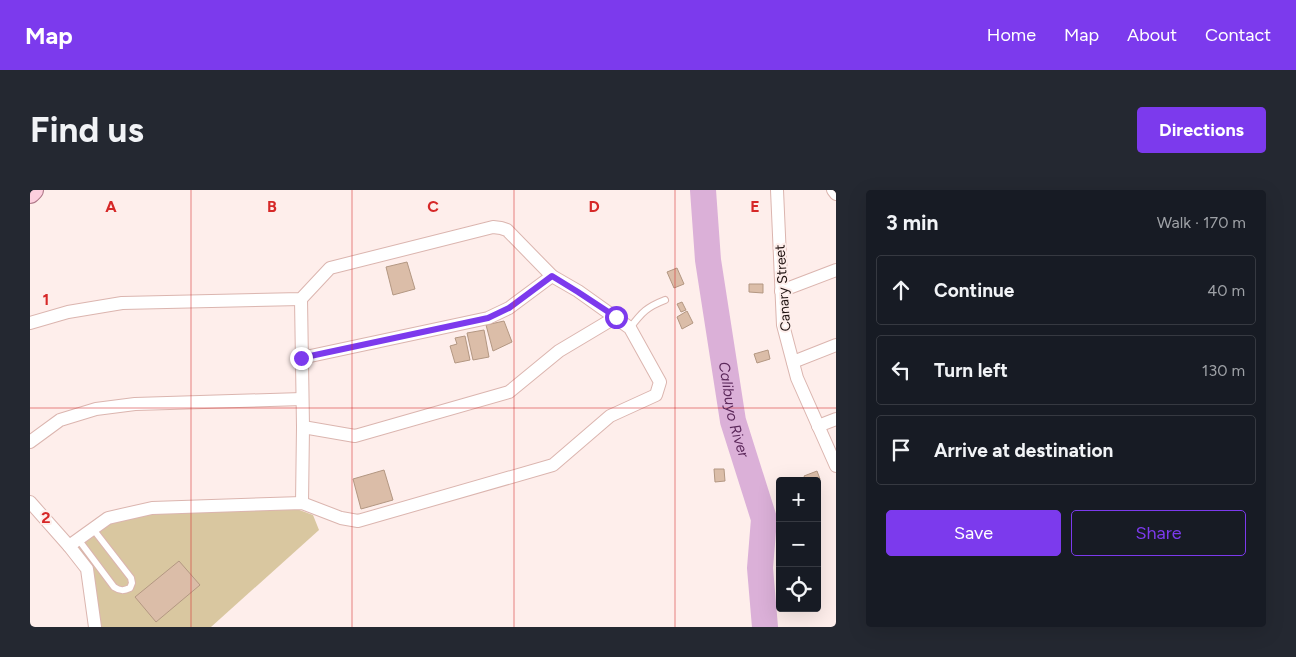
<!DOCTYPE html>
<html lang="en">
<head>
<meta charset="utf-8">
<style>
  :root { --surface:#171b24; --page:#242831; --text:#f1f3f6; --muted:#9ea1a6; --line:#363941; --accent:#7c3aed }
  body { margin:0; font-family:Figtree,sans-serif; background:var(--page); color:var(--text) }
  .controls { position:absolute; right:15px; bottom:15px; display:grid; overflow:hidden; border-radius:5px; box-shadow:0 5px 20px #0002 }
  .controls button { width:45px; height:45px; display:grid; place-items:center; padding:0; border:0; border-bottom:1px solid var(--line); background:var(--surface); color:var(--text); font:25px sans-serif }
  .stop { position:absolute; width:15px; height:15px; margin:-11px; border:4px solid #7c3aed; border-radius:50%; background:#fff }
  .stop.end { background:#7c3aed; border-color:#fff; box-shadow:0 1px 5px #0008 }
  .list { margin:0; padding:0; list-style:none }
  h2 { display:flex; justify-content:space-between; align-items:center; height:65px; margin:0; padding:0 20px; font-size:21px }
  h2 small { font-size:16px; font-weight:400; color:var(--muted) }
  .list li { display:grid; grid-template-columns:32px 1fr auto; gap:15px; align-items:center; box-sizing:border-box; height:70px; margin:0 10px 10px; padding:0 10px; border:1px solid var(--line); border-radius:5px }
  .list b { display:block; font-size:19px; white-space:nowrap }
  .list em { font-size:16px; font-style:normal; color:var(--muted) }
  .actions { display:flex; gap:10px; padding:15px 20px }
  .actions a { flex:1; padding:11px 0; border:1px solid var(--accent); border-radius:5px; text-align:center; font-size:18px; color:var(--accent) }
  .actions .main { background:var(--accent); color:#fff }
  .icon { flex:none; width:28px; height:28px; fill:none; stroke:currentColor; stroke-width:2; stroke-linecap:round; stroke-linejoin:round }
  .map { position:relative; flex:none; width:806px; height:437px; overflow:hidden; border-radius:5px }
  header { display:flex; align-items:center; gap:30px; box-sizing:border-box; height:70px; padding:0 25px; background:var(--accent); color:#fff }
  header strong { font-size:24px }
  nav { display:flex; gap:28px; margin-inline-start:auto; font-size:18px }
  .intro { display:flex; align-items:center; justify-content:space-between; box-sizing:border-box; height:120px; padding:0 30px }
  h1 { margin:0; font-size:35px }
  .button { padding:12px 22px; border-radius:5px; background:var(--accent); color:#fff; font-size:18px; font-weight:700 }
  main { display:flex; gap:30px; padding:0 30px }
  aside { flex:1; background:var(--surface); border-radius:5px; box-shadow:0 5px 20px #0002 }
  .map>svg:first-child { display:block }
  .green { fill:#d9c7a0 }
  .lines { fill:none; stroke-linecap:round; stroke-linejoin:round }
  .river { stroke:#dbb0d8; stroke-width:26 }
  .building { fill:#dbbda8; stroke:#b39782 }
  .service-casing { stroke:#dbb5af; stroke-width:8 }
  .minor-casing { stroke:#dbb5af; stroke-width:14 }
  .primary-casing { stroke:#af7888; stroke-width:22 }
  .service { stroke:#fff; stroke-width:6 }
  .minor { stroke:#fff; stroke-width:12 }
  .primary { stroke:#fdcfde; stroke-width:20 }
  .route { stroke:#7c3aed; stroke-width:6 }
  .grid { fill:none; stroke:#d62828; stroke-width:1; stroke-opacity:0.55 }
  .labels { text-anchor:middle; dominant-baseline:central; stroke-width:4; stroke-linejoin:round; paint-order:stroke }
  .street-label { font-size:14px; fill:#1f1210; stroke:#feeeeb }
  .water-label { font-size:15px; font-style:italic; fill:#5c285b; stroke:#feeeeb }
  .grid-label { font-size:16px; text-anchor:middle; font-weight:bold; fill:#d62828; stroke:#feeeeb; stroke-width:4; stroke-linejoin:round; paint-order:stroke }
</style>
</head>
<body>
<header>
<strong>Map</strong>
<nav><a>Home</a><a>Map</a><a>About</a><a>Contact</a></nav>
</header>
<div class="intro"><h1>Find us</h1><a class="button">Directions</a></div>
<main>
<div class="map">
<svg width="806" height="437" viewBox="0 0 806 437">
  <rect width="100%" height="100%" fill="#feeeeb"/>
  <!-- green -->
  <path class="green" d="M 264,318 L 283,325 L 289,340 L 181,437 L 68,437 L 47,358 L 73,328 L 129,320 Z"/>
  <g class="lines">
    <!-- river -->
    <path class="river" id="s1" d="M 673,0 L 678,70 L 703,231 L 734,329 L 730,378 L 735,437"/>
  </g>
  <!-- building -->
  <g class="building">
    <path d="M 377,72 L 385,99 L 363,105 L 356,77 Z"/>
    <path d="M 647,78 L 654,94 L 644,98 L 637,82 Z"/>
    <path d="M 719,94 L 733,94 L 733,103 L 719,102 Z"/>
    <path d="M 652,112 L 656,120 L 651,122 L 647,114 Z"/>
    <path d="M 657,121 L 663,133 L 652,139 L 647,127 Z"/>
    <path d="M 474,131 L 482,152 L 463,161 L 456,135 Z"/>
    <path d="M 454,140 L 459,167 L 443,170 L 437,143 Z"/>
    <path d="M 435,146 L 440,170 L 425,173 L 420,156 L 427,154 L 425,148 Z"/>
    <path d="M 738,160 L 740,169 L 727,173 L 724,164 Z"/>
    <path d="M 684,279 L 694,279 L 695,291 L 685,292 Z"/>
    <path d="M 354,280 L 363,310 L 331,319 L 323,289 Z"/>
    <path d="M 787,281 L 790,289 L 776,291 L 774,286 Z"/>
    <path d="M 149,371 L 170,395 L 126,432 L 105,407 Z"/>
  </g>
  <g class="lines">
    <defs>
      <g id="service">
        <path d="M 600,138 C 612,122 617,117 635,110"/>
        <path d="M 48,349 L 84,397 C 90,401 94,401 100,398 L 102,393 L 101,388 L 63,339"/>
      </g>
      <g id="minor">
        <path d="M 747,0 L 753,135 L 767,188 L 806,276"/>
        <path d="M 803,0 L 806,4"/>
        <path d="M 751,101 L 806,80"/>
        <path d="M 271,109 L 273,237 L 272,313"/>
        <path d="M 0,133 L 38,122 L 92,113 L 271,109 L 300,78 L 463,37 L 471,38 L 477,40 L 522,86 L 548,101 L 600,138 L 630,192 L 626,205 L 580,226 L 523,275 L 328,331 L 311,328 L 272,313 L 122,318 L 78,328 L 39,356 L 57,379 L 65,437"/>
        <path d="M 271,168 L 458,128 L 479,118 L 522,86"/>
        <path d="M 763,172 L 806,155"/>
        <path d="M 788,236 L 806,229"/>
        <path d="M 273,237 L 325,246 L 479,202 L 529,161 L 586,127"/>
        <path d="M 0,252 L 30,230 L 66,219 L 105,214 L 272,209"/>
        <path d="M 0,312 L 39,356"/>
      </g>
      <path id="primary" d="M 0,3 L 3,0"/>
    </defs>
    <!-- service casing -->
    <use href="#service" class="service-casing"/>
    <!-- minor casing -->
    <use href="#minor" class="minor-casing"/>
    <!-- primary casing -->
    <use href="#primary" class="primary-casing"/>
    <!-- service -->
    <use href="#service" class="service"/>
    <!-- minor -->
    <use href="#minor" class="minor"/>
    <!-- primary -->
    <use href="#primary" class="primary"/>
  </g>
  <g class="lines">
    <!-- route -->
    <path class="route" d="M 271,168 L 458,128 L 479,118 L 522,86 L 548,102 L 586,127"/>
  </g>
  <!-- grid -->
  <path class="grid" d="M 161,0 L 161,437M 322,0 L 322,437M 484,0 L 484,437M 645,0 L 645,437M 0,218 L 806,218"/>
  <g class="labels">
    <!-- street labels -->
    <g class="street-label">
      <text transform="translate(753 98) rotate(-94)">Canary Street</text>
    </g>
    <!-- water labels -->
    <g class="water-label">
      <text stroke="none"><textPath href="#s1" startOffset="222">Calibuyo River</textPath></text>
    </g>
  </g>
  <g class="grid-label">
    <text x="81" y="22">A</text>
    <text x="242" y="22">B</text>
    <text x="403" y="22">C</text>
    <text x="564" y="22">D</text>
    <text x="725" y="22">E</text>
    <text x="16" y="115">1</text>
    <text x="16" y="333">2</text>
  </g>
</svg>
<div class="controls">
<button>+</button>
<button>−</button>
<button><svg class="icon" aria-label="locate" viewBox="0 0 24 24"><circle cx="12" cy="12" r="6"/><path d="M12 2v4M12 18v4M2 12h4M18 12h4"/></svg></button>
</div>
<div class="stop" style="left:586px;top:127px"></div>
<div class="stop end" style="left:271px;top:168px"></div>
</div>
<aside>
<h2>3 min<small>Walk · 170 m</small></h2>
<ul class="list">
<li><svg class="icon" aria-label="ahead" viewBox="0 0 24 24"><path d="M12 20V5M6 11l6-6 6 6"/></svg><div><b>Continue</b></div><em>40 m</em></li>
<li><svg class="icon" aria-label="left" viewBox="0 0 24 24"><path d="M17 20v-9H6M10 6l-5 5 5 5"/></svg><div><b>Turn left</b></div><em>130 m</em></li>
<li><svg class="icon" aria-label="arrive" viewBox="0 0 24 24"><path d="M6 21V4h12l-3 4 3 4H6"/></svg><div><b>Arrive at destination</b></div></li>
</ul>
<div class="actions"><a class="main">Save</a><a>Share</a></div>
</aside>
</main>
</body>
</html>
